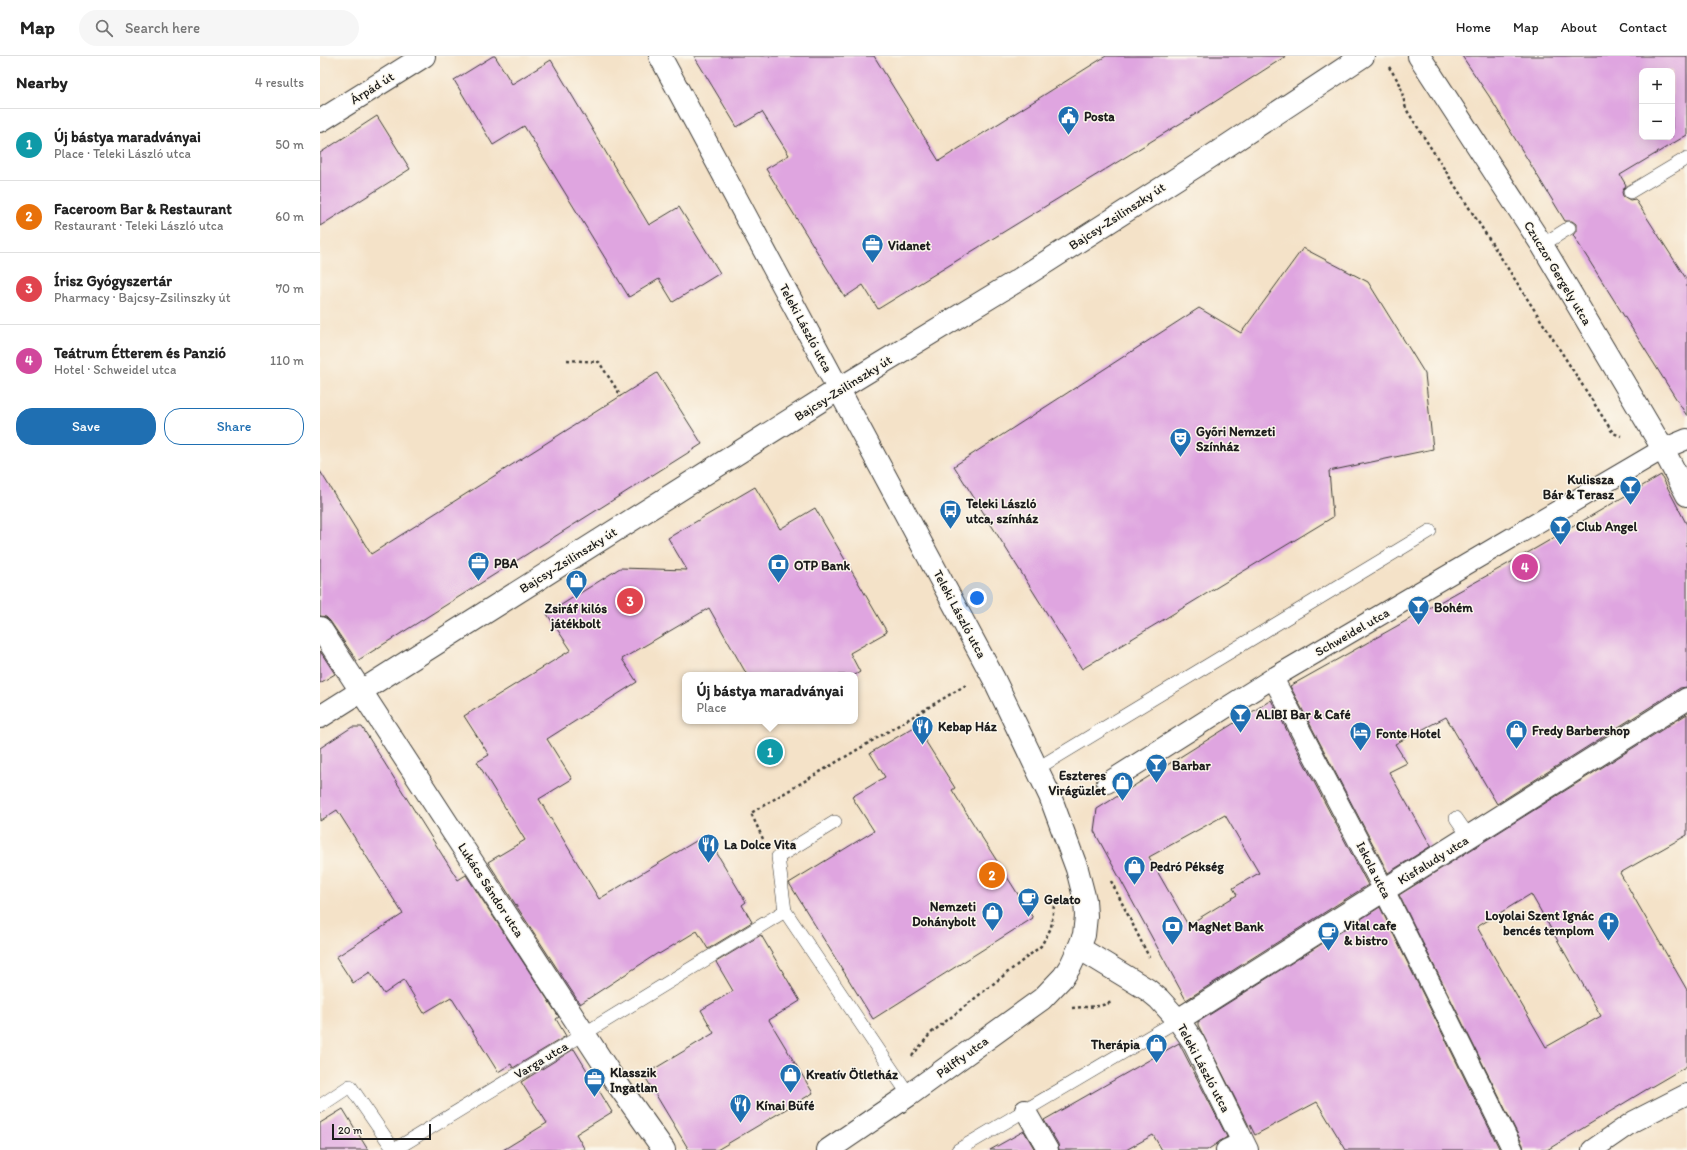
<!DOCTYPE html>
<html lang="en">
<head>
<meta charset="utf-8">
<style>
  :root { --surface:#fff; --page:#f6f6f6; --text:#222; --muted:#767676; --line:#e0e0e0; --accent:#1f6fb2 }
  body { margin:0; font-family:Itim,sans-serif; background:var(--page); color:var(--text) }
  .controls { position:absolute; right:12px; top:12px; display:grid; overflow:hidden; border-radius:8px; box-shadow:0 4px 16px #0002 }
  .controls button { width:36px; height:36px; display:grid; place-items:center; padding:0; border:0; border-bottom:1px solid var(--line); background:var(--surface); color:var(--text); font:20px sans-serif }
  .scale { position:absolute; left:12px; bottom:10px; width:99px; box-sizing:border-box; padding-left:4px; border:2px solid #1c1c1c; border-top:0; font-size:11px; line-height:14px; white-space:nowrap; color:#1c1c1c; -webkit-text-stroke:3px #fbf7ec; paint-order:stroke }
  .you { position:absolute; left:657px; top:542px; width:14px; height:14px; margin:-10px; border:3px solid #fff; border-radius:50%; background:#1a73e8; box-shadow:0 0 0 6px #1a73e833 }
  .badge { display:grid; place-items:center; width:26px; height:26px; border-radius:50%; background:var(--accent); color:#fff; font-size:13px; font-weight:700 }
  .pin { position:absolute; translate:-50% -50%; border:2px solid #fff; box-shadow:0 1px 4px #0006 }
  .popup { position:absolute; left:362px; top:616px; width:176px; height:52px; box-sizing:border-box; display:grid; place-content:center; border-radius:8px; background:var(--surface); filter:drop-shadow(0 1px 3px #0005); font-size:13px; white-space:nowrap; color:var(--muted) }
  .popup b { font-size:15px; color:var(--text) }
  .popup::after { content:''; position:absolute; left:50%; top:100%; margin-left:-8px; border:8px solid transparent; border-top-color:var(--surface) }
  .list { margin:0; padding:0; list-style:none }
  h2 { display:flex; justify-content:space-between; align-items:center; height:52px; margin:0; padding:0 16px; font-size:17px }
  h2 small { font-size:13px; font-weight:400; color:var(--muted) }
  .list li { display:grid; grid-template-columns:26px 1fr auto; gap:12px; align-items:center; box-sizing:border-box; height:72px; padding:0 16px; border-top:1px solid var(--line) }
  .list b { display:block; font-size:15px; white-space:nowrap }
  .list p { margin:0; font-size:13px; white-space:nowrap; color:var(--muted) }
  .list em { font-size:13px; font-style:normal; color:var(--muted) }
  .actions { display:flex; gap:8px; padding:12px 16px }
  .actions a { flex:1; padding:9px 0; border:1px solid var(--accent); border-radius:16px; text-align:center; font-size:14px; color:var(--accent) }
  .actions .main { background:var(--accent); color:#fff }
  .icon { flex:none; width:22px; height:22px; fill:none; stroke:currentColor; stroke-width:2; stroke-linecap:round; stroke-linejoin:round }
  .map { position:relative; flex:none; width:1367px; height:1094px; overflow:hidden }
  header { display:flex; align-items:center; gap:24px; box-sizing:border-box; height:56px; padding:0 20px; background:var(--surface); border-bottom:1px solid var(--line) }
  header strong { font-size:19px }
  nav { display:flex; gap:22px; margin-inline-start:auto; font-size:14px }
  .search { width:280px; height:36px; background:var(--page); display:flex; align-items:center; gap:10px; box-sizing:border-box; padding:0 14px; border-radius:22px; color:var(--muted); font-size:15px }
  main { display:flex }
  aside { flex:1; background:var(--surface) }
  .map>svg:first-child { display:block }
  .building { fill:#dfa5e0; fill-rule:evenodd }
  .lines { fill:none; stroke-linecap:round; stroke-linejoin:round }
  .service-casing { stroke:#3c3a36; stroke-width:14 }
  .pedestrian-casing { stroke:#3c3a36; stroke-width:22 }
  .minor-casing { stroke:#3c3a36; stroke-width:24 }
  .path { stroke:#3c3a36; stroke-width:2.5; stroke-dasharray:3 3; stroke-linecap:butt }
  .service { stroke:#fff; stroke-width:13 }
  .pedestrian { stroke:#fff; stroke-width:20 }
  .minor { stroke:#fff; stroke-width:22 }
  .labels { text-anchor:middle; dominant-baseline:central; stroke-width:3; stroke-linejoin:round; paint-order:stroke }
  .street-label { font-size:13px; fill:#1c1c1c; stroke:#fbf7ec }
  .poi-label { font-size:13px; font-weight:bold; fill:#1c1c1c; stroke:#fbf7ec; text-anchor:start }
</style>
</head>
<body>
<header>
<strong>Map</strong>
<div class="search"><svg class="icon" aria-label="search" viewBox="0 0 24 24"><circle cx="10" cy="10" r="6"/><path d="M15 15l6 6"/></svg>Search here</div>
<nav><a>Home</a><a>Map</a><a>About</a><a>Contact</a></nav>
</header>
<main>
<aside>
<h2>Nearby<small>4 results</small></h2>
<ul class="list">
<li><span class="badge" style="background:#0f9aa8">1</span><div><b>Új bástya maradványai</b><p>Place · Teleki László utca</p></div><em>50 m</em></li>
<li><span class="badge" style="background:#e8710a">2</span><div><b>Faceroom Bar &amp; Restaurant</b><p>Restaurant · Teleki László utca</p></div><em>60 m</em></li>
<li><span class="badge" style="background:#e0444e">3</span><div><b>Írisz Gyógyszertár</b><p>Pharmacy · Bajcsy-Zsilinszky út</p></div><em>70 m</em></li>
<li><span class="badge" style="background:#d1479c">4</span><div><b>Teátrum Étterem és Panzió</b><p>Hotel · Schweidel utca</p></div><em>110 m</em></li>
</ul>
<div class="actions"><a class="main">Save</a><a>Share</a></div>
</aside>
<div class="map">
<svg width="1367" height="1094" viewBox="0 0 1367 1094">
  <rect width="100%" height="100%" fill="#fbf7ec"/>
  <filter id="ink" filterUnits="userSpaceOnUse"><feTurbulence type="fractalNoise" baseFrequency=".025" numOctaves="2"/><feDisplacementMap in="SourceGraphic" scale="8" xChannelSelector="R" yChannelSelector="G"/><feConvolveMatrix kernelMatrix="1 2 1 2 8 2 1 2 1" color-interpolation-filters="sRGB"/></filter>
  <filter id="wash" filterUnits="userSpaceOnUse"><feTurbulence type="fractalNoise" baseFrequency=".012" numOctaves="4" result="noise"/><feDisplacementMap in="SourceGraphic" scale="16" xChannelSelector="R" yChannelSelector="G"/><feGaussianBlur stdDeviation="0.9" result="paint"/><feColorMatrix in="noise" values="0 0 0 0 0 0 0 0 0 0 0 0 0 0 0 0 0 1.4 0 .05"/><feComposite in="paint" operator="in"/></filter>
  <g filter="url(#wash)">
    <rect width="100%" height="100%" fill="#f4e2c8"/>
    <g id="blocks">
      <!-- building -->
      <g class="building">
        <path d="M 173,0 L 175,0 L 192,28 L 231,4 L 329,169 L 359,151 L 400,217 L 353,246 L 339,223 L 309,241 L 204,70 L 173,89 L 134,24 Z"/>
        <path d="M 374,0 L 554,0 L 619,105 L 786,0 L 966,0 L 879,56 L 558,253 L 543,229 L 525,241 L 446,113 L 469,99 L 442,56 L 417,71 Z"/>
        <path d="M 1142,0 L 1367,0 L 1367,79 L 1300,119 L 1306,129 L 1302,136 L 1303,140 L 1310,144 L 1315,143 L 1367,224 L 1367,360 L 1253,179 L 1256,175 L 1256,168 L 1252,165 L 1245,165 L 1169,40 ZM 1322,15 L 1352,15 L 1352,81 L 1322,81 Z"/>
        <path d="M 57,60 L 90,113 L 0,170 L 0,97 Z"/>
        <path d="M 983,192 L 1048,226 L 1105,318 L 1113,393 L 1009,415 L 1013,461 L 762,613 L 634,410 L 879,252 L 921,277 Z"/>
        <path d="M 337,317 L 382,388 L 37,605 L 10,565 L 6,561 L 0,560 L 0,415 L 51,498 Z"/>
        <path d="M 1341,419 L 1367,469 L 1367,631 L 1360,632 L 1177,748 L 1126,661 L 1075,688 L 1087,707 L 1069,716 L 1111,790 L 1068,817 L 970,630 L 1218,491 Z"/>
        <path d="M 435,431 L 460,473 L 495,452 L 567,576 L 530,597 L 540,616 L 535,619 L 427,619 L 389,552 L 302,603 L 317,626 L 227,683 L 252,723 L 219,743 L 279,843 L 386,779 L 426,846 L 422,849 L 432,866 L 388,893 L 377,875 L 339,898 L 338,897 L 260,948 L 168,806 L 205,784 L 157,706 L 169,699 L 144,660 L 251,594 L 227,558 L 300,512 L 367,514 L 348,482 Z"/>
        <path d="M 0,595 L 15,618 L 0,627 Z"/>
        <path d="M 951,644 L 1048,829 L 866,944 L 774,775 L 777,753 ZM 905,759 L 939,817 L 913,832 L 917,839 L 868,869 L 829,801 Z"/>
        <path d="M 1367,658 L 1367,779 L 1300,817 L 1367,934 L 1367,1010 L 1324,1035 L 1227,1094 L 1204,1094 L 1203,1089 L 1079,839 ZM 1211,838 L 1281,960 L 1226,991 L 1157,871 Z"/>
        <path d="M 596,670 L 635,732 L 632,734 L 713,862 L 553,963 L 469,827 L 554,775 L 532,741 L 565,721 L 550,697 Z"/>
        <path d="M 32,671 L 42,671 L 138,824 L 146,819 L 239,961 L 236,963 L 246,980 L 193,1012 L 191,1008 L 178,1016 L 131,941 L 104,957 L 84,924 L 64,938 L 50,916 L 33,927 L 16,901 L 83,858 L 17,754 L 0,765 L 0,692 Z"/>
        <path d="M 1060,851 L 1180,1094 L 1026,1094 L 997,1046 L 935,1079 L 930,1069 L 929,1070 L 878,969 L 878,966 Z"/>
        <path d="M 441,879 L 480,945 L 449,964 L 493,1037 L 397,1094 L 369,1094 L 324,1019 L 394,977 L 381,954 L 413,935 L 396,906 Z"/>
        <path d="M 859,987 L 907,1081 L 887,1094 L 842,1094 L 833,1079 L 806,1094 L 739,1094 L 738,1088 L 724,1064 Z"/>
        <path d="M 254,993 L 292,1056 L 256,1078 L 265,1094 L 183,1094 L 227,1067 L 201,1026 Z"/>
        <path d="M 23,1053 L 48,1094 L 0,1094 L 0,1067 Z"/>
        <path d="M 704,1075 L 715,1094 L 670,1094 Z"/>
      </g>
    </g>
  </g>
  <g filter="url(#ink)">
    <use href="#blocks" fill-opacity="0" stroke="#3c3a36" stroke-width="1"/>
    <g class="lines">
      <defs>
        <g id="service">
          <path d="M 1310,136 L 1367,102"/>
          <path d="M 1222,189 L 1249,172"/>
          <path d="M 718,712 L 1110,475"/>
          <path d="M 1136,762 L 1149,781"/>
          <path d="M 515,766 L 458,801 L 465,855 L 589,1039"/>
          <path d="M 0,1050 L 30,1030 L 74,1094 L 465,855"/>
          <path d="M 638,1094 L 858,964"/>
        </g>
        <g id="pedestrian">
          <path d="M 953,622 L 1064,834 L 1193,1094"/>
          <path d="M 787,727 L 953,622 L 1343,393 L 1367,383"/>
          <path d="M 705,1054 L 728,1094"/>
          <path d="M 906,1094 L 923,1086"/>
          <path d="M 1272,1094 L 1314,1065 L 1367,1038"/>
        </g>
        <g id="minor">
          <path d="M 340,0 L 674,623 L 730,740 L 757,813 L 765,844 L 766,860 L 764,879 L 759,892 L 751,909 L 744,920 L 722,943 L 589,1039 L 508,1094"/>
          <path d="M 1099,0 L 1222,189 L 1343,393 L 1367,439"/>
          <path d="M 0,65 L 104,0"/>
          <path d="M 0,572 L 291,1019 L 344,1094"/>
          <path d="M 0,661 L 519,333 L 695,226 L 884,105 L 1043,0"/>
          <path d="M 759,892 L 828,934 L 839,943 L 858,964 L 873,985 L 927,1094"/>
          <path d="M 858,964 L 1367,643"/>
        </g>
      </defs>
      <!-- service casing -->
      <use href="#service" class="service-casing"/>
      <!-- pedestrian casing -->
      <use href="#pedestrian" class="pedestrian-casing"/>
      <!-- minor casing -->
      <use href="#minor" class="minor-casing"/>
      <!-- path -->
      <g class="path">
        <path d="M 1069,11 L 1080,28 L 1086,53 L 1293,377 L 1301,380"/>
        <path d="M 247,304 L 279,306 L 301,340"/>
        <path d="M 443,783 L 431,757 L 646,629"/>
        <path d="M 791,825 L 829,901"/>
        <path d="M 752,952 L 779,950 L 793,946"/>
        <path d="M 592,1000 L 611,977 L 721,890 L 731,872 L 734,849 L 737,848"/>
      </g>
      <!-- service -->
      <use href="#service" class="service"/>
      <!-- pedestrian -->
      <use href="#pedestrian" class="pedestrian"/>
      <!-- minor -->
      <use href="#minor" class="minor"/>
    </g>
  </g>
  <!-- icons -->
  <defs>
    <symbol id="civic-pin" viewBox="-11 -11 22 30"><path d="M0 17L-7.5 6A9.5 9.5 0 1 1 7.5 6Z" fill="#1f6fb2" stroke="#fbf7ec"/><path d="M-.6-6.5H3V-4.5H.6V-3L4-1V1h2V6H-6V1h2V-1L-.6-3ZM-1.2 2.5V6h2.4V2.5Z" fill="#fff"/></symbol>
    <symbol id="office-pin" viewBox="-11 -11 22 30"><path d="M0 17L-7.5 6A9.5 9.5 0 1 1 7.5 6Z" fill="#1f6fb2" stroke="#fbf7ec"/><path d="M-6-3h4V-5.5h4V-3h4V5H-6ZM-1-4.5V-3h2v-1.5ZM-6 0V1H6V0Z" fill="#fff"/></symbol>
    <symbol id="theatre-pin" viewBox="-11 -11 22 30"><path d="M0 17L-7.5 6A9.5 9.5 0 1 1 7.5 6Z" fill="#1f6fb2" stroke="#fbf7ec"/><path d="M-5-5.5Q0-4 5-5.5V0Q5 5 0 6Q-5 5-5 0ZM-3.3-2.5H-1v1.5H-3.3ZM1-2.5H3.3v1.5H1ZM-2.8 1Q0 5.5 2.8 1Z" fill="#fff"/></symbol>
    <symbol id="bar-pin" viewBox="-11 -11 22 30"><path d="M0 17L-7.5 6A9.5 9.5 0 1 1 7.5 6Z" fill="#1f6fb2" stroke="#fbf7ec"/><path d="M-6-5H6L.8 .8V4.5H3.5V6h-7V4.5H-.8V.8Z" fill="#fff"/></symbol>
    <symbol id="bus-pin" viewBox="-11 -11 22 30"><path d="M0 17L-7.5 6A9.5 9.5 0 1 1 7.5 6Z" fill="#1f6fb2" stroke="#fbf7ec"/><path d="M-5-6H5V4H4V6H2V4H-2V6H-4V4H-5ZM-3.5-4V0h7V-4ZM-3.5 1.2v1.5H-2V1.2ZM2 1.2v1.5H3.5V1.2Z" fill="#fff"/></symbol>
    <symbol id="bank-pin" viewBox="-11 -11 22 30"><path d="M0 17L-7.5 6A9.5 9.5 0 1 1 7.5 6Z" fill="#1f6fb2" stroke="#fbf7ec"/><path d="M-6-4H6V4H-6ZM0-2.3a2.3 2.3 0 1 0 0 4.6a2.3 2.3 0 1 0 0-4.6Z" fill="#fff"/></symbol>
    <symbol id="shop-pin" viewBox="-11 -11 22 30"><path d="M0 17L-7.5 6A9.5 9.5 0 1 1 7.5 6Z" fill="#1f6fb2" stroke="#fbf7ec"/><path d="M-5-2.5h2.3a2.7 3.5 0 0 1 5.4 0H5L5.5 6h-11ZM-1.5-2.5h3a1.5 2.3 0 0 0-3 0Z" fill="#fff"/></symbol>
    <symbol id="restaurant-pin" viewBox="-11 -11 22 30"><path d="M0 17L-7.5 6A9.5 9.5 0 1 1 7.5 6Z" fill="#1f6fb2" stroke="#fbf7ec"/><path d="M-5-6h1v4h1v-4h1v4h1v-4h1v5L-1.5 .5V6h-2V.5L-5-1ZM5-6V6H3V1.5H1.5Q1.5-4 5-6Z" fill="#fff"/></symbol>
    <symbol id="hotel-pin" viewBox="-11 -11 22 30"><path d="M0 17L-7.5 6A9.5 9.5 0 1 1 7.5 6Z" fill="#1f6fb2" stroke="#fbf7ec"/><path d="M-6-4.5h1.5V1H6V5H4.5V3h-9V5H-6ZM-4 0a1.8 1.8 0 1 1 3.6 0ZM.5 0V-2.5h3Q6-2.5 6 0Z" fill="#fff"/></symbol>
    <symbol id="cafe-pin" viewBox="-11 -11 22 30"><path d="M0 17L-7.5 6A9.5 9.5 0 1 1 7.5 6Z" fill="#1f6fb2" stroke="#fbf7ec"/><path d="M-5.5-4.5H6V0H3Q3 3.5 0 3.5H-2.5Q-5.5 3.5-5.5 0ZM3-3.2v2h1.7v-2ZM-6 4.5H4V6H-6Z" fill="#fff"/></symbol>
    <symbol id="church-pin" viewBox="-11 -11 22 30"><path d="M0 17L-7.5 6A9.5 9.5 0 1 1 7.5 6Z" fill="#1f6fb2" stroke="#fbf7ec"/><path d="M-1.2-6h2.4v3.5h3.3v2.4h-3.3V6h-2.4V-.1h-3.3v-2.4h3.3Z" fill="#fff"/></symbol>
  </defs>
  <g fill-rule="evenodd">
    <use href="#civic-pin" x="736" y="48" width="25" height="34"/>
    <use href="#office-pin" x="540" y="176" width="25" height="34"/>
    <use href="#theatre-pin" x="848" y="370" width="25" height="34"/>
    <use href="#bar-pin" x="1298" y="418" width="25" height="34"/>
    <use href="#bus-pin" x="618" y="442" width="25" height="34"/>
    <use href="#bar-pin" x="1228" y="458" width="25" height="34"/>
    <use href="#office-pin" x="146" y="494" width="25" height="34"/>
    <use href="#bank-pin" x="446" y="496" width="25" height="34"/>
    <use href="#shop-pin" x="244" y="512" width="25" height="34"/>
    <use href="#bar-pin" x="1086" y="538" width="25" height="34"/>
    <use href="#bar-pin" x="908" y="646" width="25" height="34"/>
    <use href="#restaurant-pin" x="590" y="658" width="25" height="34"/>
    <use href="#shop-pin" x="1184" y="662" width="25" height="34"/>
    <use href="#hotel-pin" x="1028" y="664" width="25" height="34"/>
    <use href="#bar-pin" x="824" y="696" width="25" height="34"/>
    <use href="#shop-pin" x="790" y="714" width="25" height="34"/>
    <use href="#restaurant-pin" x="376" y="776" width="25" height="34"/>
    <use href="#shop-pin" x="802" y="798" width="25" height="34"/>
    <use href="#cafe-pin" x="696" y="830" width="25" height="34"/>
    <use href="#shop-pin" x="660" y="844" width="25" height="34"/>
    <use href="#church-pin" x="1276" y="854" width="25" height="34"/>
    <use href="#bank-pin" x="840" y="858" width="25" height="34"/>
    <use href="#cafe-pin" x="996" y="864" width="25" height="34"/>
    <use href="#shop-pin" x="824" y="976" width="25" height="34"/>
    <use href="#shop-pin" x="458" y="1006" width="25" height="34"/>
    <use href="#office-pin" x="262" y="1010" width="25" height="34"/>
    <use href="#restaurant-pin" x="408" y="1036" width="25" height="34"/>
  </g>
  <g class="labels">
    <!-- street labels -->
    <g class="street-label">
      <text transform="translate(52 32) rotate(-32)">Árpád út</text>
      <text transform="translate(797 160) rotate(-33)">Bajcsy-Zsilinszky út</text>
      <text transform="translate(1238 217) rotate(59)">Czuczor Gergely utca</text>
      <text transform="translate(486 272) rotate(62)">Teleki László utca</text>
      <text transform="translate(523 332) rotate(-32)">Bajcsy-Zsilinszky út</text>
      <text transform="translate(248 504) rotate(-32)">Bajcsy-Zsilinszky út</text>
      <text transform="translate(640 558) rotate(62)">Teleki László utca</text>
      <text transform="translate(1032 576) rotate(-30)">Schweidel utca</text>
      <text transform="translate(1113 804) rotate(-32)">Kisfaludy utca</text>
      <text transform="translate(1054 814) rotate(63)">Iskola utca</text>
      <text transform="translate(171 834) rotate(57)">Lukács Sándor utca</text>
      <text transform="translate(642 1001) rotate(-36)">Pálffy utca</text>
      <text transform="translate(221 1004) rotate(-31)">Varga utca</text>
      <text transform="translate(884 1012) rotate(62)">Teleki László utca</text>
    </g>
    <!-- poi labels -->
    <g class="poi-label">
      <text x="764" y="60">Posta</text>
      <text x="568" y="189">Vidanet</text>
      <text x="876" y="375">Győri Nemzeti<tspan x="876" dy="15">Színház</tspan></text>
      <text x="1294" y="423" text-anchor="end">Kulissza<tspan x="1294" dy="15">Bár &amp; Terasz</tspan></text>
      <text x="646" y="447">Teleki László<tspan x="646" dy="15">utca, színház</tspan></text>
      <text x="1256" y="470">Club Angel</text>
      <text x="174" y="507">PBA</text>
      <text x="474" y="509">OTP Bank</text>
      <text x="1114" y="551">Bohém</text>
      <text x="256" y="552" text-anchor="middle">Zsiráf kilós<tspan x="256" dy="15">játékbolt</tspan></text>
      <text x="936" y="658">ALIBI Bar &amp; Café</text>
      <text x="618" y="670">Kebap Ház</text>
      <text x="1212" y="674">Fredy Barbershop</text>
      <text x="1056" y="677">Fonte Hotel</text>
      <text x="852" y="709">Barbar</text>
      <text x="786" y="719" text-anchor="end">Eszteres<tspan x="786" dy="15">Virágüzlet</tspan></text>
      <text x="404" y="788">La Dolce Vita</text>
      <text x="830" y="810">Pedró Pékség</text>
      <text x="724" y="843">Gelato</text>
      <text x="656" y="850" text-anchor="end">Nemzeti<tspan x="656" dy="15">Dohánybolt</tspan></text>
      <text x="1274" y="859" text-anchor="end">Loyolai Szent Ignác<tspan x="1274" dy="15">bencés templom</tspan></text>
      <text x="1024" y="869">Vital cafe<tspan x="1024" dy="15">&amp; bistro</tspan></text>
      <text x="868" y="870">MagNet Bank</text>
      <text x="820" y="988" text-anchor="end">Therápia</text>
      <text x="290" y="1016">Klasszik<tspan x="290" dy="15">Ingatlan</tspan></text>
      <text x="486" y="1018">Kreatív Ötletház</text>
      <text x="436" y="1049">Kínai Büfé</text>
    </g>
  </g>
</svg>
<div class="controls">
<button>+</button>
<button>−</button>
</div>
<div class="scale">20 m</div>
<div class="you"></div>
<div class="pin badge" style="left:450px;top:696px;background:#0f9aa8">1</div>
<div class="popup"><b>Új bástya maradványai</b>Place</div>
<div class="pin badge" style="left:672px;top:819px;background:#e8710a">2</div>
<div class="pin badge" style="left:310px;top:545px;background:#e0444e">3</div>
<div class="pin badge" style="left:1205px;top:511px;background:#d1479c">4</div>
</div>
</main>
</body>
</html>
